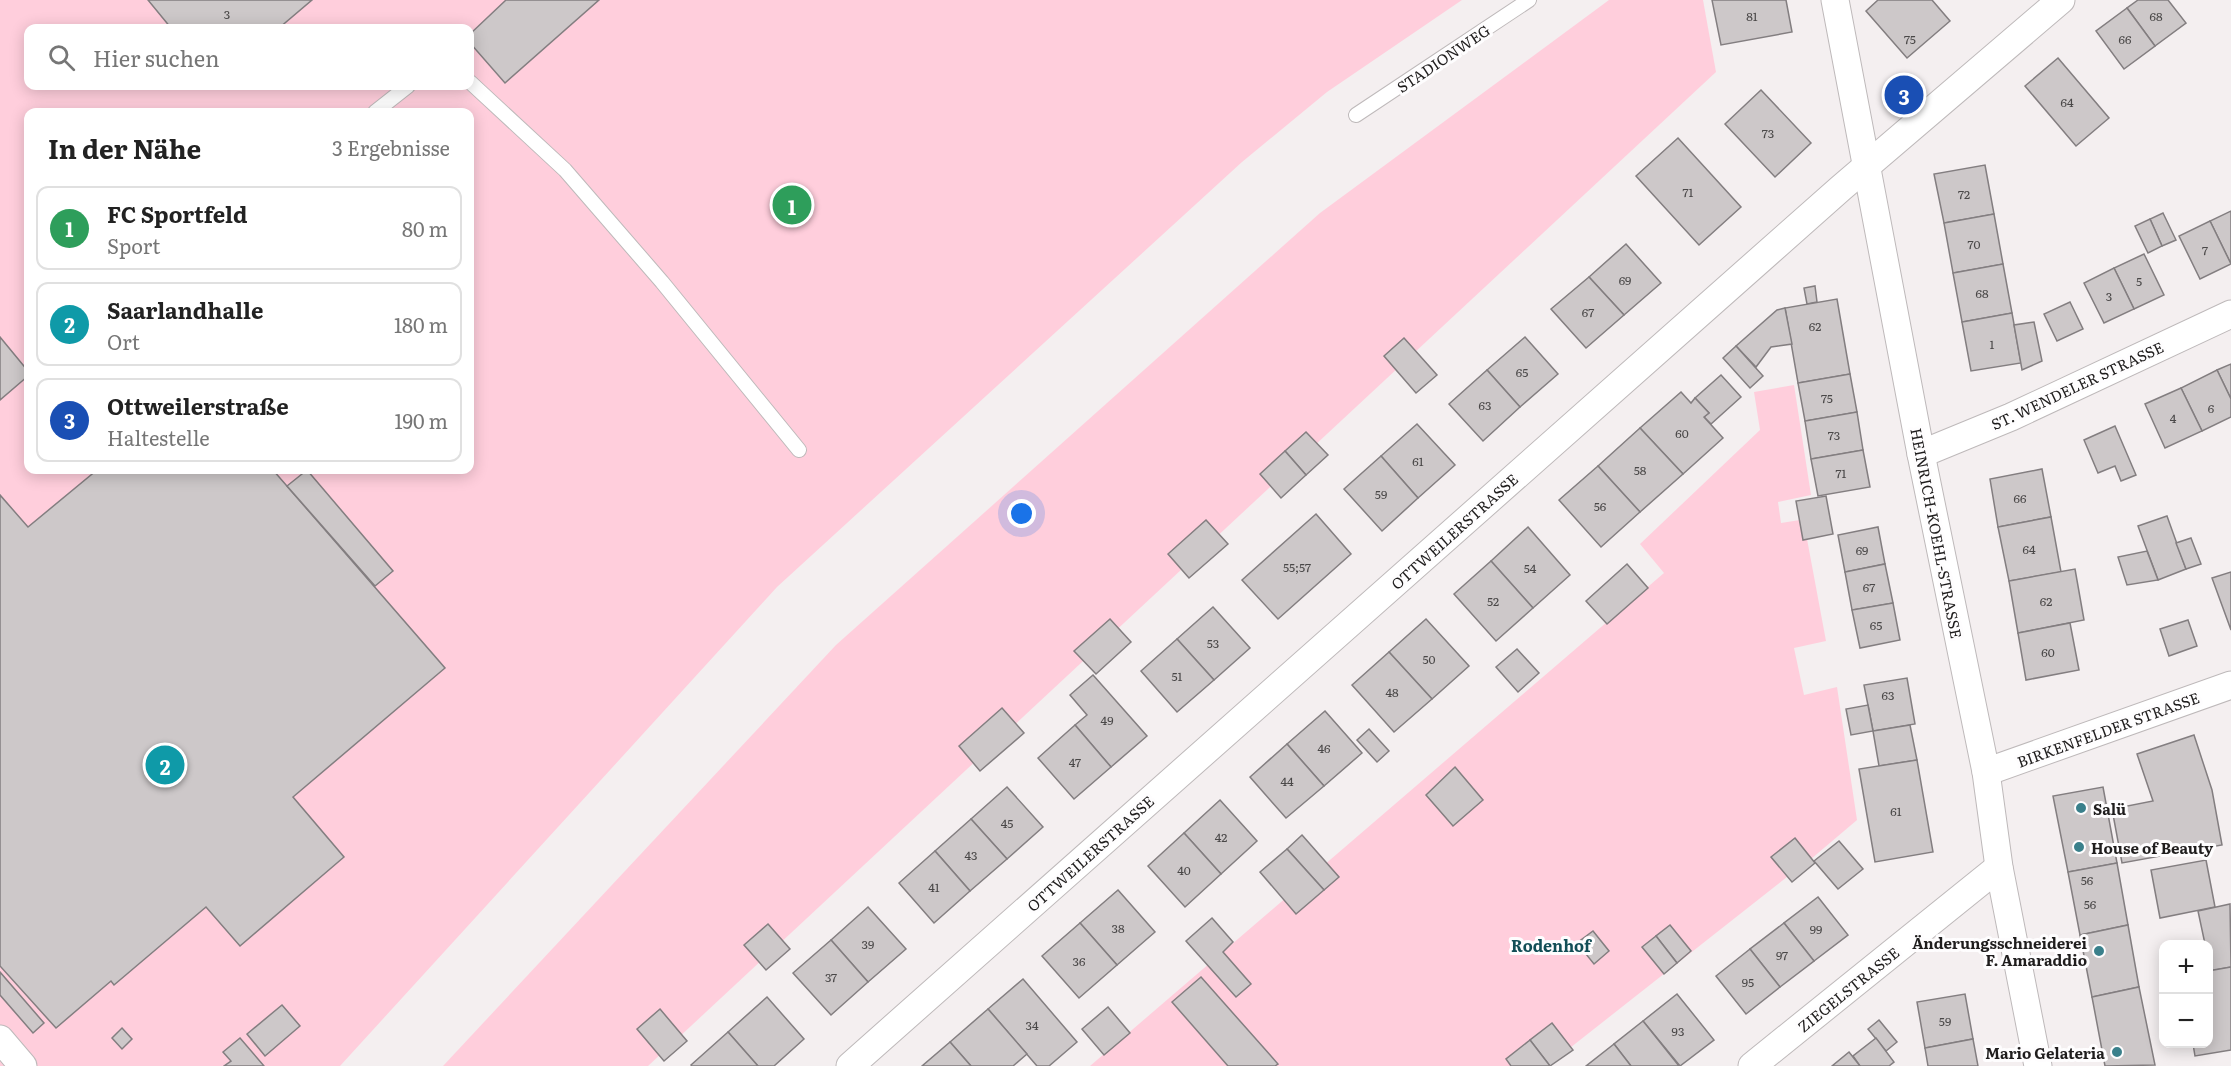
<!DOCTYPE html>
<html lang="de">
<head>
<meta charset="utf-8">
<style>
  :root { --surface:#fff; --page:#f2f2f2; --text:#222; --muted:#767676; --line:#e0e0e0; --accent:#3a808b }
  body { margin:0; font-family:Literata,serif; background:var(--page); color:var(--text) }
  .controls { position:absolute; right:18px; bottom:18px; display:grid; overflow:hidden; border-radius:12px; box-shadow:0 3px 15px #0003 }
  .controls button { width:54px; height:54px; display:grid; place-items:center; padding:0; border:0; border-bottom:2px solid var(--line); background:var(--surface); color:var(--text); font:30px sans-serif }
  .you { position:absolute; left:1022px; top:514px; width:21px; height:21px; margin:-15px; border:4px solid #fff; border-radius:50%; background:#1a73e8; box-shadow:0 0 0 9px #1a73e833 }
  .badge { display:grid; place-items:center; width:39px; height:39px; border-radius:50%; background:var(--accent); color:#fff; font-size:20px; font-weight:700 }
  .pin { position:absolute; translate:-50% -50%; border:3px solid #fff; box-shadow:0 2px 6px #0006 }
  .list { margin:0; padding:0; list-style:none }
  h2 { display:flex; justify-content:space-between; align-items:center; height:78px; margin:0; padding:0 24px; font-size:26px }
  h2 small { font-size:20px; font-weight:400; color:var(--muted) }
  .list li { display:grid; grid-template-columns:39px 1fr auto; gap:18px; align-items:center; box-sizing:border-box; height:84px; margin:0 12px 12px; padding:0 12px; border:2px solid var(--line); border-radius:12px }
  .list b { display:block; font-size:22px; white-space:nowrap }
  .list p { margin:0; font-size:20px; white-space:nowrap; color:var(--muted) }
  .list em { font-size:20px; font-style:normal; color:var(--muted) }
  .icon { flex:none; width:33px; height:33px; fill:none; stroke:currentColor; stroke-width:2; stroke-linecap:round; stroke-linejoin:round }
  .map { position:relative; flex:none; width:2231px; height:1066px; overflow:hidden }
  .search { position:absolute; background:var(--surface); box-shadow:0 3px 15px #0003; left:24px; top:24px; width:450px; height:66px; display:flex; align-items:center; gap:15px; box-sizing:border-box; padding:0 21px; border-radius:12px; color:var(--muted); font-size:22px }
  .panel { position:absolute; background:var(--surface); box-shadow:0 3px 15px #0003; left:24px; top:108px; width:450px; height:366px; border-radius:12px }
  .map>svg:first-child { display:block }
  .green { fill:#ffcedc; fill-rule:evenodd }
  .building { fill:#cdc8c9; stroke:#837e80; stroke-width:1.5 }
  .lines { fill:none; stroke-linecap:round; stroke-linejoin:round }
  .service-casing { stroke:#beb9ba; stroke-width:16 }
  .minor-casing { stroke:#beb9ba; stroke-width:29 }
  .service { stroke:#fff; stroke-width:14 }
  .minor { stroke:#fff; stroke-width:27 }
  .poi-dot { fill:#3a808b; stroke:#fefdfe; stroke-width:2 }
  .labels { text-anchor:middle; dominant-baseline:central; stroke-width:6; stroke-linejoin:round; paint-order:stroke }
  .number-label { font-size:12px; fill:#4a4848 }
  .street-label { font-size:15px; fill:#1f1d1d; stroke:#fefdfe }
  .poi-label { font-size:15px; font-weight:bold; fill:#1f1d1d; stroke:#fefdfe; text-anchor:start }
  .neighbourhood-label { font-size:16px; font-weight:bold; fill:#124e56; stroke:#fefdfe }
</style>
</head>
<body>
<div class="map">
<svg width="2231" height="1066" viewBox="0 0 2231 1066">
  <rect width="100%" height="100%" fill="#f4eff0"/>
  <!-- green -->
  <g class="green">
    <path d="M 0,0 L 1462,0 L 1327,92 L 1242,162 L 777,587 L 340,1066 L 0,1066 ZM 28,28 L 470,28 L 470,86 L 28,86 ZM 28,112 L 470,112 L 470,470 L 28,470 Z"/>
    <path d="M 1609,0 L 1703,0 L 1716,72 L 648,1066 L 443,1066 L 836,645 L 1320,213 Z"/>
    <path d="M 1794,385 L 1811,495 L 1778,502 L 1781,523 L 1800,520 L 1803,539 L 1807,539 L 1826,641 L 1794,648 L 1804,695 L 1837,687 L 1857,820 L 1811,859 L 1772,857 L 1787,877 L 1547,1066 L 1090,1066 L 1664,573 L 1640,544 L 1760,430 L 1754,392 Z"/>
  </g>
  <!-- building -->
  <g class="building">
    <path d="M 148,0 L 312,0 L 279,28 L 171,28 Z"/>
    <path d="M 506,0 L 599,0 L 505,83 L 470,43 L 470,34 Z"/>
    <path d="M 1712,0 L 1786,0 L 1792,32 L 1721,45 Z"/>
    <path d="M 1878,0 L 1932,0 L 1950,21 L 1907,58 L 1866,11 Z"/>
    <path d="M 2138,0 L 2168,0 L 2186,23 L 2155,46 L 2127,8 Z"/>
    <path d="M 2127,8 L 2155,46 L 2124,69 L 2096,31 Z"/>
    <path d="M 2058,58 L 2109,118 L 2076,146 L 2025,86 Z"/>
    <path d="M 1761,90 L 1811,143 L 1775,177 L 1725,124 Z"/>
    <path d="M 1678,138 L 1741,207 L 1699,245 L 1636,176 Z"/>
    <path d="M 1985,165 L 1994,214 L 1944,223 L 1934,174 Z"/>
    <path d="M 2231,211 L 2231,264 L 2210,221 Z"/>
    <path d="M 2163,213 L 2176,240 L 2162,246 L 2150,219 Z"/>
    <path d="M 1994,214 L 2003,264 L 1953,273 L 1944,223 Z"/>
    <path d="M 2150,219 L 2162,246 L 2148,253 L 2135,226 Z"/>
    <path d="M 2210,221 L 2231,264 L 2200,279 L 2179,236 Z"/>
    <path d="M 1626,244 L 1661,283 L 1624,315 L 1589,277 Z"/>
    <path d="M 2144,254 L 2164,295 L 2134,309 L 2114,268 Z"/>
    <path d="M 2003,264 L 2012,313 L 1962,322 L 1953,273 Z"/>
    <path d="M 2114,268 L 2134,309 L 2104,323 L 2084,283 Z"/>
    <path d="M 1589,277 L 1624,315 L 1586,348 L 1551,309 Z"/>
    <path d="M 1815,286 L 1817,302 L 1807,304 L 1804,288 Z"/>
    <path d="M 1837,299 L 1850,374 L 1798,383 L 1785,308 Z"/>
    <path d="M 2070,302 L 2083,329 L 2057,341 L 2044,314 Z"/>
    <path d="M 1785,308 L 1792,344 L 1771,347 L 1756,367 L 1736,346 L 1777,310 Z"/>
    <path d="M 2012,313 L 2021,363 L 1971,371 L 1962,322 Z"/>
    <path d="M 2034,322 L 2042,361 L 2022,370 L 2014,325 Z"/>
    <path d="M 0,337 L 28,371 L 28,376 L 0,400 Z"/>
    <path d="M 1525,337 L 1558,374 L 1520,407 L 1487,370 Z"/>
    <path d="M 1404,338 L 1437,375 L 1416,393 L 1384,356 Z"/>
    <path d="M 1736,346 L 1763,376 L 1750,388 L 1723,358 Z"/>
    <path d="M 2231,364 L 2231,399 L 2217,370 Z"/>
    <path d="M 1487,370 L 1520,407 L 1483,441 L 1449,404 Z"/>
    <path d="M 2217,370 L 2231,399 L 2231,417 L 2202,431 L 2181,388 Z"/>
    <path d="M 1850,374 L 1857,412 L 1805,421 L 1798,383 Z"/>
    <path d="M 1721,375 L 1741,397 L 1711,424 L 1704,417 L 1709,413 L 1695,398 Z"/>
    <path d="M 2181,388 L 2202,431 L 2165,448 L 2145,404 Z"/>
    <path d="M 1681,392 L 1691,403 L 1695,398 L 1709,413 L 1704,417 L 1723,438 L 1683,474 L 1640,428 Z"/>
    <path d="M 1857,412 L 1863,450 L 1811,459 L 1805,421 Z"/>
    <path d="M 1417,424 L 1455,465 L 1418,498 L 1381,456 Z"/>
    <path d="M 2115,426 L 2136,475 L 2121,481 L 2115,466 L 2098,473 L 2084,440 Z"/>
    <path d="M 1640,428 L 1683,474 L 1640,512 L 1598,466 Z"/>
    <path d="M 1306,432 L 1328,455 L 1306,475 L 1285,451 Z"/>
    <path d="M 1863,450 L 1870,487 L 1818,496 L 1811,459 Z"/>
    <path d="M 1285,451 L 1306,475 L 1281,498 L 1260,474 Z"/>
    <path d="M 1381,456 L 1418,498 L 1382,531 L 1344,489 Z"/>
    <path d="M 1598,466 L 1640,512 L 1601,547 L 1559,500 Z"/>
    <path d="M 2042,469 L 2051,517 L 1998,527 L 1990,479 Z"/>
    <path d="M 97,470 L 273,470 L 445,668 L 293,797 L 344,857 L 240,946 L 206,907 L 114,985 L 111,981 L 56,1028 L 0,966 L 0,495 L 28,527 Z"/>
    <path d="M 307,470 L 393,571 L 375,586 L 287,486 Z"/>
    <path d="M 1826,496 L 1833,534 L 1803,540 L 1796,501 Z"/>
    <path d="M 1316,514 L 1351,554 L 1278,619 L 1242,580 Z"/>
    <path d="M 2167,516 L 2186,569 L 2158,580 L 2138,526 Z"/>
    <path d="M 2051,517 L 2061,572 L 2009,581 L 1998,527 Z"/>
    <path d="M 1206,520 L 1228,544 L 1189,578 L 1168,554 Z"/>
    <path d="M 1528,527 L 1570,575 L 1533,608 L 1491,561 Z"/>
    <path d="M 1878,527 L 1885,564 L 1845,572 L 1838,535 Z"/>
    <path d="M 2191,538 L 2201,564 L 2186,569 L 2176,543 Z"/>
    <path d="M 2147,551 L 2158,580 L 2127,585 L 2118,557 Z"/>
    <path d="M 1491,561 L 1533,608 L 1496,641 L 1454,594 Z"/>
    <path d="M 1627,564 L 1648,588 L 1607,624 L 1586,601 Z"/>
    <path d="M 1885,564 L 1893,603 L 1852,610 L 1845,572 Z"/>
    <path d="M 2075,569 L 2084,620 L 2018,633 L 2009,581 Z"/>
    <path d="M 2231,572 L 2231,630 L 2212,578 Z"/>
    <path d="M 1893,603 L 1900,640 L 1860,648 L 1852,610 Z"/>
    <path d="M 1213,607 L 1250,648 L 1214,680 L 1177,639 Z"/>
    <path d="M 1110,619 L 1131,642 L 1096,674 L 1074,651 Z"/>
    <path d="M 1426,619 L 1469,666 L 1432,699 L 1389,652 Z"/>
    <path d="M 2188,620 L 2197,646 L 2169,656 L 2160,629 Z"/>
    <path d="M 2070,623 L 2079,670 L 2026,680 L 2018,633 Z"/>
    <path d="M 1177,639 L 1214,680 L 1177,712 L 1141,671 Z"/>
    <path d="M 1517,649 L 1539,673 L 1518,692 L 1496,667 Z"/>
    <path d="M 1389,652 L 1432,699 L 1394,732 L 1352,685 Z"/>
    <path d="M 1093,675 L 1147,736 L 1111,767 L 1075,725 L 1087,715 L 1070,695 Z"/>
    <path d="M 1907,678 L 1915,724 L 1873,731 L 1864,685 Z"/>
    <path d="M 1868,705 L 1873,731 L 1851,735 L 1846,709 Z"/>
    <path d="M 1002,708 L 1024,733 L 980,771 L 959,746 Z"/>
    <path d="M 1325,711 L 1362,753 L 1324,786 L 1287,744 Z"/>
    <path d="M 1075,725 L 1111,767 L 1074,799 L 1038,758 Z"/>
    <path d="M 1910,725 L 1917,760 L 1879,766 L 1873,731 Z"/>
    <path d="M 1369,729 L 1389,751 L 1377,762 L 1357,740 Z"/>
    <path d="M 2194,735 L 2212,790 L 2222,845 L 2122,863 L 2112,809 L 2153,801 L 2137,754 Z"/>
    <path d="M 1287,744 L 1324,786 L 1286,818 L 1250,777 Z"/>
    <path d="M 1917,760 L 1933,852 L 1875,862 L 1859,769 Z"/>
    <path d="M 1455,767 L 1483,800 L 1453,826 L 1426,795 Z"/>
    <path d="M 1007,787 L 1043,827 L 1007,859 L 971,819 Z"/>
    <path d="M 2103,787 L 2117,863 L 2068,872 L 2053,796 Z"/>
    <path d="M 1220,800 L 1257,841 L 1221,874 L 1184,833 Z"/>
    <path d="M 971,819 L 1007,859 L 970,891 L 935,851 Z"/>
    <path d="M 1184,833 L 1221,874 L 1185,907 L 1148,866 Z"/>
    <path d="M 1302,835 L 1339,877 L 1324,890 L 1287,849 Z"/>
    <path d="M 1795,838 L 1815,863 L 1792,882 L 1771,857 Z"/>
    <path d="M 1839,841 L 1863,869 L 1838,889 L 1814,861 Z"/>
    <path d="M 1287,849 L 1324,890 L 1296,914 L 1260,872 Z"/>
    <path d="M 935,851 L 970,891 L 934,923 L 899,883 Z"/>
    <path d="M 2206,860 L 2215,907 L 2160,918 L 2151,870 Z"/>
    <path d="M 2117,863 L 2128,925 L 2080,935 L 2068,872 Z"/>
    <path d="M 1118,890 L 1155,932 L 1117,965 L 1080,923 Z"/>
    <path d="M 1818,897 L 1848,935 L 1814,961 L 1784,923 Z"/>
    <path d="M 2230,904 L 2231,967 L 2210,971 L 2208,944 L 2205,944 L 2198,911 Z"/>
    <path d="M 868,907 L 906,949 L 868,982 L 831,940 Z"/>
    <path d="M 1212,918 L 1233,942 L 1223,952 L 1251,984 L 1236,997 L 1186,941 Z"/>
    <path d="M 1080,923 L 1117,965 L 1079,998 L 1042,956 Z"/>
    <path d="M 1784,923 L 1814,961 L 1780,987 L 1750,949 Z"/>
    <path d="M 768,924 L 790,949 L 766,970 L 744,945 Z"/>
    <path d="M 1670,925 L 1691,951 L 1677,963 L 1656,936 Z"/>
    <path d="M 2128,925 L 2139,987 L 2092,997 L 2080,935 Z"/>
    <path d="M 1593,931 L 1609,951 L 1594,964 L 1577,943 Z"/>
    <path d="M 1656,936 L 1677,963 L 1664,974 L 1642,947 Z"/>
    <path d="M 831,940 L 868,982 L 831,1015 L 793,973 Z"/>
    <path d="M 1750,949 L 1780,987 L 1746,1014 L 1716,976 Z"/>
    <path d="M 2231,967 L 2231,1050 L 2195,1056 L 2193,1044 L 2208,1044 L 2208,971 Z"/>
    <path d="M 0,972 L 44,1023 L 33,1033 L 0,995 Z"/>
    <path d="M 1201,977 L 1278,1064 L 1275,1066 L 1228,1066 L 1172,1002 Z"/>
    <path d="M 1023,979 L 1077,1042 L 1049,1066 L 1037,1066 L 988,1009 Z"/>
    <path d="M 2139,987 L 2155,1065 L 2105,1066 L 2092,997 Z"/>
    <path d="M 1677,994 L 1714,1040 L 1680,1066 L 1643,1021 Z"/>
    <path d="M 1965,994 L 1973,1039 L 1925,1048 L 1917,1002 Z"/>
    <path d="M 767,997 L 804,1039 L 774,1066 L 758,1066 L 728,1032 Z"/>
    <path d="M 282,1005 L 300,1026 L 265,1056 L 247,1034 Z"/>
    <path d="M 1108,1007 L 1130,1033 L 1104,1055 L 1082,1029 Z"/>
    <path d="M 660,1009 L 687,1041 L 664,1061 L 637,1029 Z"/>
    <path d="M 988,1009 L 1027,1054 L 1013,1066 L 971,1066 L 950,1042 Z"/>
    <path d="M 1879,1020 L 1897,1042 L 1886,1051 L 1868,1029 Z"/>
    <path d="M 1643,1021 L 1679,1066 L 1631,1066 L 1614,1044 Z"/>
    <path d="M 1552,1023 L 1573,1050 L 1550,1066 L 1530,1040 Z"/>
    <path d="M 122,1028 L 132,1039 L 122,1049 L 112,1038 Z"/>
    <path d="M 728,1032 L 758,1066 L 692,1066 L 691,1065 Z"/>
    <path d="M 240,1038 L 264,1066 L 224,1066 L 231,1061 L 223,1052 Z"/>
    <path d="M 1876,1038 L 1894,1062 L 1889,1066 L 1860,1066 L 1853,1056 Z"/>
    <path d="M 1973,1039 L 1978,1066 L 1928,1066 L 1925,1048 Z"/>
    <path d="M 1530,1040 L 1550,1066 L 1511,1066 L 1506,1059 Z"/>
    <path d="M 950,1042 L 971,1066 L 922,1066 Z"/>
    <path d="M 1614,1044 L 1631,1066 L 1586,1066 Z"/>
    <path d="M 1849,1052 L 1860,1066 L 1832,1066 Z"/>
  </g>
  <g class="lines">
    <defs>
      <g id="service">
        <path d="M 470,82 L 565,170 L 662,282 L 799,450"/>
        <path d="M 375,112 L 408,86"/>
        <path d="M 1356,115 L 1529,0"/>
      </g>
      <g id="minor">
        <path d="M 1835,0 L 1921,454 L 1986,772 L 1999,867 L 2038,1066"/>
        <path d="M 1921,454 L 2011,417 L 2231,314"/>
        <path d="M 1986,772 L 2231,685"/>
        <path d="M 0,1039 L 23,1066"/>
        <path d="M 850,1066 L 1841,188 L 2061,0"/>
        <path d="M 1752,1066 L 1999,867"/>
      </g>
    </defs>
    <!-- service casing -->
    <use href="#service" class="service-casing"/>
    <!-- minor casing -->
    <use href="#minor" class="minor-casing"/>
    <!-- service -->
    <use href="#service" class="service"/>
    <!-- minor -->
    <use href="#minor" class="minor"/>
  </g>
  <!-- markers -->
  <g class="poi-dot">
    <circle cx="2081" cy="808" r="6"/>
    <circle cx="2079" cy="847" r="6"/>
    <circle cx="2099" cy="951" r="6"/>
    <circle cx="2117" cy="1052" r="6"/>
  </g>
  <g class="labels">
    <!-- number labels -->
    <g class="number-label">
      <text x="227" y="14">3</text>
      <text x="1752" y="16">81</text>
      <text x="2156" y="16">68</text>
      <text x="1910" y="39">75</text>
      <text x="2125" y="39">66</text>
      <text x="2067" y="102">64</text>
      <text x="1768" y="133">73</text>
      <text x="1688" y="192">71</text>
      <text x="1964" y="194">72</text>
      <text x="1974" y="244">70</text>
      <text x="2205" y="250">7</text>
      <text x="1625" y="280">69</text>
      <text x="2139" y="281">5</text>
      <text x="1982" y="293">68</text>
      <text x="2109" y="296">3</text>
      <text x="1588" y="312">67</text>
      <text x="1815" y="326">62</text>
      <text x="1992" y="344">1</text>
      <text x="1522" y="372">65</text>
      <text x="1827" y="398">75</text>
      <text x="1485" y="405">63</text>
      <text x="2211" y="408">6</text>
      <text x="2173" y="418">4</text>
      <text x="1682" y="433">60</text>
      <text x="1834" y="435">73</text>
      <text x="1418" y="461">61</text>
      <text x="1640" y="470">58</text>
      <text x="1841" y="473">71</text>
      <text x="1381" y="494">59</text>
      <text x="2020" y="498">66</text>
      <text x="1600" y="506">56</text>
      <text x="2029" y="549">64</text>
      <text x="1862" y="550">69</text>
      <text x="1297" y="567">55;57</text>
      <text x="1530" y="568">54</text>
      <text x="1869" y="587">67</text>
      <text x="1493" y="601">52</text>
      <text x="2046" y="601">62</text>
      <text x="1876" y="625">65</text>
      <text x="1213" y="643">53</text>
      <text x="2048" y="652">60</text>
      <text x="1429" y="659">50</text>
      <text x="1177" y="676">51</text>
      <text x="1392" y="692">48</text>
      <text x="1888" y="695">63</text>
      <text x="1107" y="720">49</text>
      <text x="1324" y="748">46</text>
      <text x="1075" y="762">47</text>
      <text x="1287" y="781">44</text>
      <text x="1896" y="811">61</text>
      <text x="1007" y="823">45</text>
      <text x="1221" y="837">42</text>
      <text x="971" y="855">43</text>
      <text x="1184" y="870">40</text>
      <text x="2087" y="880">56</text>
      <text x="934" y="887">41</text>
      <text x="2090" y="904">56</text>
      <text x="1118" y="928">38</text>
      <text x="1816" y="929">99</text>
      <text x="868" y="944">39</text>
      <text x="1782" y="955">97</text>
      <text x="1079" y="961">36</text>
      <text x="831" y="977">37</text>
      <text x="1748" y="982">95</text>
      <text x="1945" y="1021">59</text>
      <text x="1032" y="1025">34</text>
      <text x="1678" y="1031">93</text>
    </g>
    <!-- street labels -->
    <g class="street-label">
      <text transform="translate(1443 58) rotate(-34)">STADIONWEG</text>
      <text transform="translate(2077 385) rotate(-25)">ST. WENDELER STRASSE</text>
      <text transform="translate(1454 531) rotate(-42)">OTTWEILERSTRASSE</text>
      <text transform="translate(1937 533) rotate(79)">HEINRICH-KOEHL-STRASSE</text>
      <text transform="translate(2108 729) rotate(-20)">BIRKENFELDER STRASSE</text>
      <text transform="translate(1090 853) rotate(-42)">OTTWEILERSTRASSE</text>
      <text transform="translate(1848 989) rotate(-39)">ZIEGELSTRASSE</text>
    </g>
    <!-- poi labels -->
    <g class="poi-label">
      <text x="2093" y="808">Salü</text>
      <text x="2091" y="847">House of Beauty</text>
      <text x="2087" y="942" text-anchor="end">Änderungsschneiderei<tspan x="2087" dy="17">F. Amaraddio</tspan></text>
      <text x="2105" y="1052" text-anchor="end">Mario Gelateria</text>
    </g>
    <!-- neighbourhood labels -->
    <g class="neighbourhood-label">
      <text x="1551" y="945">Rodenhof</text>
    </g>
  </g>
</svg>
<div class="controls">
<button>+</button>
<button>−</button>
</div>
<div class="you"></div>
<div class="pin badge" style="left:792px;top:205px;background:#2e9e5b">1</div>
<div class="pin badge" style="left:165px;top:765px;background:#0f9aa8">2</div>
<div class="pin badge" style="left:1904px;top:95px;background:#1a4fb4">3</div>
<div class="search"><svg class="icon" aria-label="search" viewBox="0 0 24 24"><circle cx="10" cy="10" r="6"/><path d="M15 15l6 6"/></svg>Hier suchen</div>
<section class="panel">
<h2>In der Nähe<small>3 Ergebnisse</small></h2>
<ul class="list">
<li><span class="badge" style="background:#2e9e5b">1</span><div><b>FC Sportfeld</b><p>Sport</p></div><em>80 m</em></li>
<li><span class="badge" style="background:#0f9aa8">2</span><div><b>Saarlandhalle</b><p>Ort</p></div><em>180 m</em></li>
<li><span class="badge" style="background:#1a4fb4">3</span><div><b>Ottweilerstraße</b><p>Haltestelle</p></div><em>190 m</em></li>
</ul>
</section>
</div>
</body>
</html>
